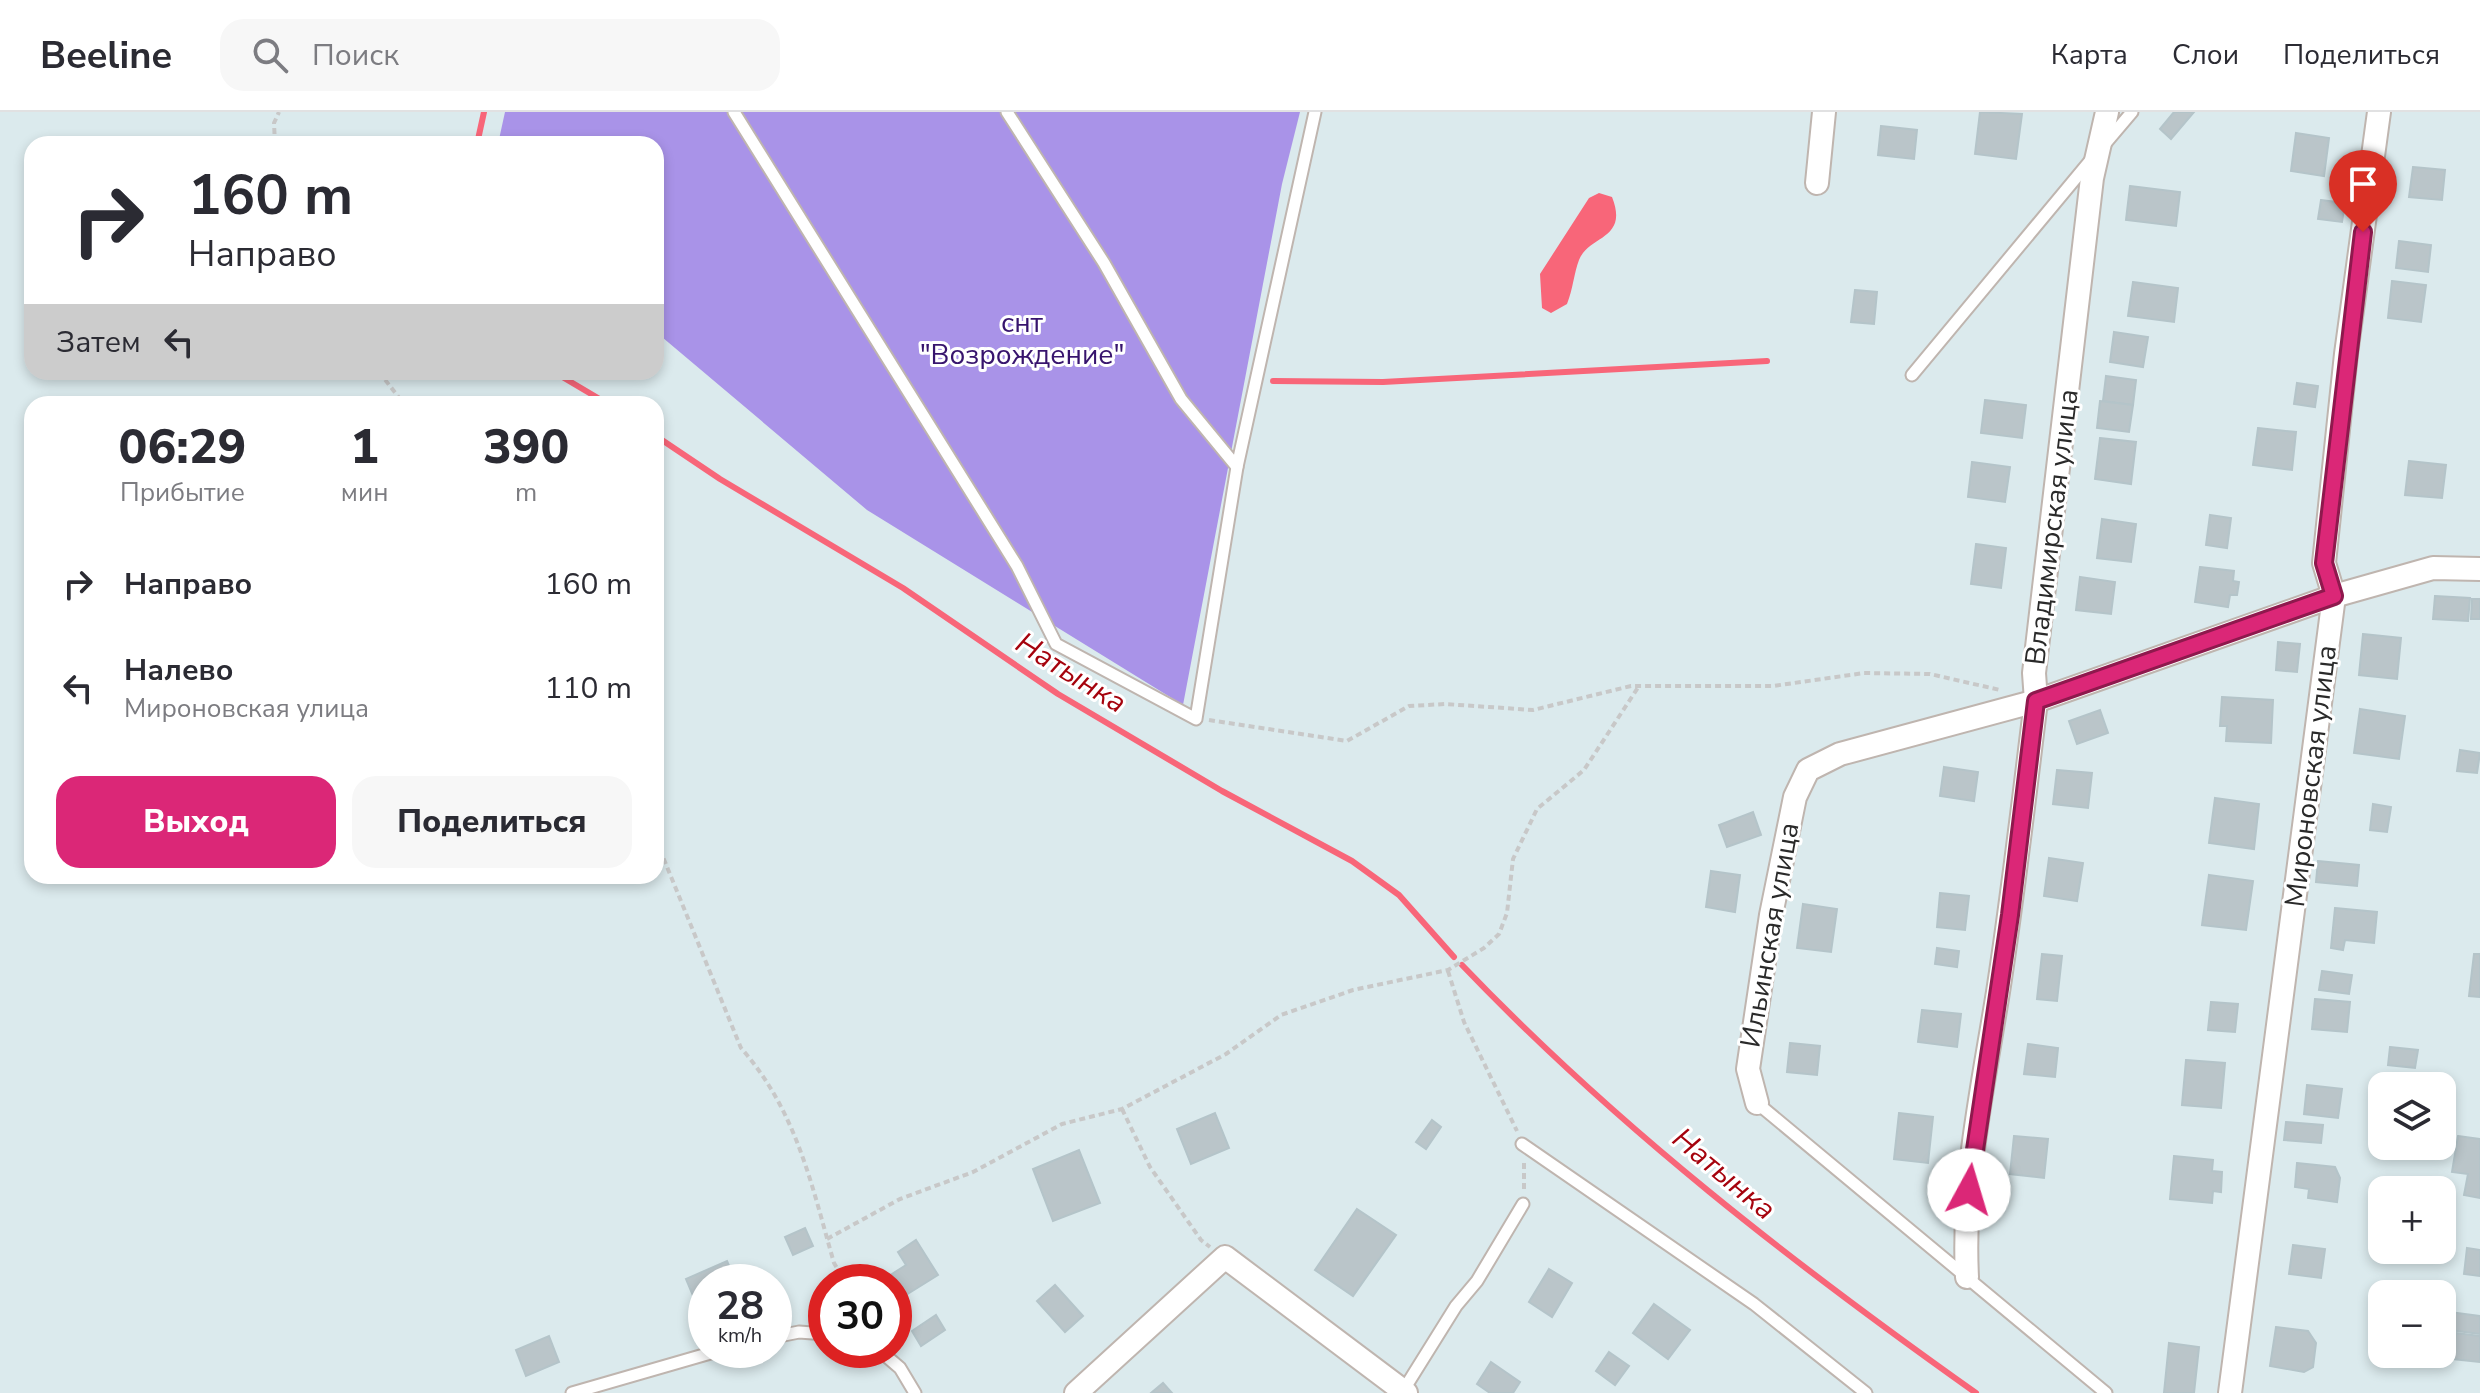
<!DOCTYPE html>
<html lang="ru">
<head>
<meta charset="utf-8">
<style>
  body { margin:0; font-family:"Nunito Sans",sans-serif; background:#f7f7f7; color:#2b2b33; height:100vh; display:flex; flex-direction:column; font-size:30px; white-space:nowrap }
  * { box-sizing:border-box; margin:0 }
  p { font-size:26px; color:#7c7c81 }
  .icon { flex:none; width:44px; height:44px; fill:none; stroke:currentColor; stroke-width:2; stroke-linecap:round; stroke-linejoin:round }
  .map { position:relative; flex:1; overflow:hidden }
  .details { position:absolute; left:24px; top:284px; width:640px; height:488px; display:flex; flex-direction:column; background:#fff; border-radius:24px; box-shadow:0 4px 12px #0003 }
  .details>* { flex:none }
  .top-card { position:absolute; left:24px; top:24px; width:640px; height:244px; border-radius:24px; box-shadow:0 4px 12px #0003; background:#fff; color:#2b2b33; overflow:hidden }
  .fabs { position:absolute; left:2368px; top:960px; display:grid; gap:16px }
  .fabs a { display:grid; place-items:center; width:88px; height:88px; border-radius:16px; background:#fff; box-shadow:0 4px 12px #0003; font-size:40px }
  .speed { position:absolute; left:688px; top:1152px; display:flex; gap:16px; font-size:40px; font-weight:700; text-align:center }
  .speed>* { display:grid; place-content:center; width:104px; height:104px; border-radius:50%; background:#fff; box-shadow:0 4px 12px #0003; line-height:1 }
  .speed small { font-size:20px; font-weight:400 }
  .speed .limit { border:12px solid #d22; background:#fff; color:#111 }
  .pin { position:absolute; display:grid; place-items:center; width:68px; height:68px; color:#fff; margin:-82px -34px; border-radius:50% 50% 50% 0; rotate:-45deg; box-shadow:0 0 8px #0007 }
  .pin .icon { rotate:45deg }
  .me { position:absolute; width:88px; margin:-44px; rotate:6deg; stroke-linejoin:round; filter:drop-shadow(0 0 6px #0008) }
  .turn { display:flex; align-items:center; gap:28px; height:168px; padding:0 32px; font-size:36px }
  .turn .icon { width:104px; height:104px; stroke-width:2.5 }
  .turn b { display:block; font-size:56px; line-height:68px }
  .then { display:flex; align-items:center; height:76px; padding:0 32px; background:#0003; gap:16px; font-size:30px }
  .eta { display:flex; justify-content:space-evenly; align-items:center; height:136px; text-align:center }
  .eta b { font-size:48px; font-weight:800; line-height:56px }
  .primary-button { display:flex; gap:16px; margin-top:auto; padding:16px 32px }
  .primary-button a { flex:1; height:92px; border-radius:24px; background:#db2777; color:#fff; font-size:32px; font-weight:800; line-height:92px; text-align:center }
  .primary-button a+a { background:#f7f7f7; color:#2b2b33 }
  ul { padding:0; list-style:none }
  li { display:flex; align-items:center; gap:24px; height:104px; padding:0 32px }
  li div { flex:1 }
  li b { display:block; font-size:30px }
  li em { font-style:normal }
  header { display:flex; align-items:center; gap:48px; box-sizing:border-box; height:112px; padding:0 40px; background:#fff; border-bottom:2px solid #e1e1e2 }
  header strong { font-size:38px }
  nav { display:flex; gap:44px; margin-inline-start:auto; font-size:28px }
  .search { width:560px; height:72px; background:#f7f7f7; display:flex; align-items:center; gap:20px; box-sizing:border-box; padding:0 28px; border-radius:24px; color:#7c7c81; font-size:30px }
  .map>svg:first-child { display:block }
  .green { fill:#a993e8 }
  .water { fill:#f86679 }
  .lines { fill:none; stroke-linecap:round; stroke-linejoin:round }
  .stream { stroke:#f86679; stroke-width:6 }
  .building { fill:#bac5c9; stroke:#b4c4c9; stroke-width:2 }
  .lane-casing { stroke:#bfb5af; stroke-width:15 }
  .street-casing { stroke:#bfb5af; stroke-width:26 }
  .path { stroke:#c8c8c8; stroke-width:4; stroke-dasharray:6 4; stroke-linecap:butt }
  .lane { stroke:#fff; stroke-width:11 }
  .street { stroke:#fff; stroke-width:22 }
  .route-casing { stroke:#8e194d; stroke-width:20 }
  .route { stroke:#db2777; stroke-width:14 }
  .labels { text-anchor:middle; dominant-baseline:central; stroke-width:6; stroke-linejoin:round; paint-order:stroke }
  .park-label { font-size:28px; fill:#37146d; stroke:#fff }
  .street-label { font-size:28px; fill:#2a2a2a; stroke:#fff }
  .water-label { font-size:30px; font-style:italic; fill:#a5030d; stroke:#fff }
</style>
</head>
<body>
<header>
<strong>Beeline</strong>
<div class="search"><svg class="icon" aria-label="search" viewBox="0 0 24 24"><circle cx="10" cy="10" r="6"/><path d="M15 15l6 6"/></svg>Поиск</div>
<nav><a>Карта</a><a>Слои</a><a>Поделиться</a></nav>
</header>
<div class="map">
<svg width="2480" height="1281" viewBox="0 0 2480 1281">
  <rect width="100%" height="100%" fill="#dbeaed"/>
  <!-- green -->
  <polygon class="green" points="505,0 1300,0 1282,72 1183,593 867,398 656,220 656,32 498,32"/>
  <!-- water -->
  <path class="water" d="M1599,81l13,4c17,43 -23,38 -33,63 -5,13 -6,29 -12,44l-16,9 -9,-5 -2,-34 49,-76z"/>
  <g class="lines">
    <!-- stream -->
    <g class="stream">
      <polyline points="477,32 484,0"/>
      <polyline points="554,260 608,292"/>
      <polyline points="1273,269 1383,270 1767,249"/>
      <polyline points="656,324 720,367 903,476 1058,582 1222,679 1352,749 1399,783 1454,845"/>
      <path d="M1462,853c155,162 332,299 514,428"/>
    </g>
  </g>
  <!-- building -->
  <g class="building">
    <polygon points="1980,0 2022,2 2016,47 1975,42"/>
    <polygon points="2174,0 2194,0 2171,27 2160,17"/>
    <polygon points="1881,14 1917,18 1914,47 1878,43"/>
    <polygon points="2296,21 2329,26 2324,64 2291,59"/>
    <polygon points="2413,55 2445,58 2442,88 2409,85"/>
    <polygon points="2130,74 2180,80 2176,114 2126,108"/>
    <polygon points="2321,88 2345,91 2342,110 2318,107"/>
    <polygon points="2399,129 2431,133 2428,160 2396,156"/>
    <polygon points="2392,169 2426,173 2421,210 2388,206"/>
    <polygon points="2133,170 2178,176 2174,210 2128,204"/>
    <polygon points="1855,178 1877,180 1874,212 1851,210"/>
    <polygon points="2114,220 2148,225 2143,255 2110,250"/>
    <polygon points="2106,264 2136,268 2133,293 2103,289"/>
    <polygon points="2297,271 2318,274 2315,295 2294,292"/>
    <polygon points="1985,288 2026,293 2022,326 1981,321"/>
    <polygon points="2100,289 2133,293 2129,320 2097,316"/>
    <polygon points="2258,316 2296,320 2292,358 2253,353"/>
    <polygon points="2100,326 2136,330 2131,372 2095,367"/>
    <polygon points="2409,349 2446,353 2442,386 2405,383"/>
    <polygon points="1972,350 2010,355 2005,390 1968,385"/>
    <polygon points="2210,403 2231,406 2227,436 2206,433"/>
    <polygon points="2102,407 2136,412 2131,450 2097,446"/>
    <polygon points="1976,432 2006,436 2001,476 1971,472"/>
    <polygon points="2200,455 2234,459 2233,469 2239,470 2237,483 2230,483 2228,495 2195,490"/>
    <polygon points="2080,465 2115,470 2111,502 2076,498"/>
    <polygon points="2435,484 2470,486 2468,509 2433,507"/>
    <polygon points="2472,487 2480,487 2480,507 2471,507"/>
    <polygon points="2363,522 2401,526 2397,567 2359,563"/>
    <polygon points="2278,530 2300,532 2297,560 2276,558"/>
    <polygon points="2222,585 2273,588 2271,631 2226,629 2227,614 2220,614"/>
    <polygon points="2360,597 2405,604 2399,647 2354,641"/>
    <polygon points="2100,598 2108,621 2077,632 2069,609"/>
    <polygon points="2460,638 2480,641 2477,661 2457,659"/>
    <polygon points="1944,655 1978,660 1974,689 1940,684"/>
    <polygon points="2057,658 2092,661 2088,696 2053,692"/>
    <polygon points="2215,686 2259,692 2254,737 2209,731"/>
    <polygon points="2373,692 2391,695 2387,720 2370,718"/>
    <polygon points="1753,700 1761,723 1727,735 1719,713"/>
    <polygon points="2049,746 2083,751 2077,789 2044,784"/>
    <polygon points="2318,749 2359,753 2357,774 2316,770"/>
    <polygon points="1711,759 1740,763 1735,800 1706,795"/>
    <polygon points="2209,763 2253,769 2246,818 2202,813"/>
    <polygon points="1940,781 1969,784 1965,818 1937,815"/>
    <polygon points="1803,792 1837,797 1831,840 1797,836"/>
    <polygon points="2335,796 2377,800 2374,831 2345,828 2343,838 2331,836"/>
    <polygon points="1937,836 1959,839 1957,855 1935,852"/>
    <polygon points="2042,842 2062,844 2057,889 2037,887"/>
    <polygon points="2474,842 2480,842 2480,885 2469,884"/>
    <polygon points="2322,859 2352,863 2349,882 2319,878"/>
    <polygon points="2315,887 2350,890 2347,920 2312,917"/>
    <polygon points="2211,890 2238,892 2235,920 2208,918"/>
    <polygon points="1922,898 1961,902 1957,935 1918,930"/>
    <polygon points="1790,931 1820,934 1817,963 1787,960"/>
    <polygon points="2028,932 2058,936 2055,965 2024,962"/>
    <polygon points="2390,935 2418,938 2415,956 2388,953"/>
    <polygon points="2186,948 2225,951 2221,996 2182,993"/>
    <polygon points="2307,973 2342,977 2338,1006 2304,1002"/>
    <polygon points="1215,1001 1229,1036 1191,1052 1177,1017"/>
    <polygon points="1899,1001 1933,1005 1928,1051 1894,1047"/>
    <polygon points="1432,1008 1441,1015 1426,1037 1416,1030"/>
    <polygon points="2286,1010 2323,1013 2321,1031 2284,1028"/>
    <polygon points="2375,1015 2382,1016 2382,1034 2406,1034 2405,1041 2373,1038"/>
    <polygon points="2014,1024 2048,1027 2044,1066 2010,1062"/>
    <polygon points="2458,1024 2480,1027 2480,1086 2464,1083 2468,1062 2452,1060"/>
    <polygon points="1079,1038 1100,1091 1053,1109 1033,1057"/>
    <polygon points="2174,1044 2213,1048 2212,1059 2222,1060 2221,1080 2213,1079 2212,1091 2170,1087"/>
    <polygon points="2297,1051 2335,1055 2340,1066 2337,1090 2308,1086 2309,1077 2295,1075"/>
    <polygon points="1357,1097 1396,1123 1353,1184 1315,1158"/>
    <polygon points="805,1116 813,1134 793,1143 785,1125"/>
    <polygon points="916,1128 938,1163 906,1183 892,1162 906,1153 898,1140"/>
    <polygon points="2293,1133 2325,1137 2321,1166 2289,1162"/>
    <polygon points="2467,1136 2480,1138 2480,1164 2464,1162"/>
    <polygon points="727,1149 736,1170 706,1170 706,1195 699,1198 686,1167"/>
    <polygon points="1549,1157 1572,1171 1552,1205 1529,1190"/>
    <polygon points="1055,1173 1083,1204 1065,1220 1037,1189"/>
    <polygon points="1654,1192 1690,1218 1668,1247 1633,1221"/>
    <polygon points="2442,1199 2480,1204 2480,1222 2442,1217"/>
    <polygon points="936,1203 945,1218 921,1234 912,1219"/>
    <polygon points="2276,1215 2308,1219 2316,1231 2313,1255 2304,1260 2270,1254"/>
    <polygon points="2456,1221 2480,1224 2480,1250 2453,1247"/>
    <polygon points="549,1224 559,1250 526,1264 516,1238"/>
    <polygon points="2169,1231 2199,1235 2194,1281 2164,1281"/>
    <polygon points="1609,1240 1629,1254 1615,1273 1596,1259"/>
    <polygon points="1491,1250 1520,1270 1513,1281 1490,1281 1477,1272"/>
    <polygon points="1163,1271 1172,1281 1151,1281"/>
  </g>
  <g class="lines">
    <defs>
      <g id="lane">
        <polyline points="734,0 1017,454 1056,532 1196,607 1237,355 1315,0"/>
        <polyline points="1007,0 1104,151 1181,287 1237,355"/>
        <polyline points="2104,33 2132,0"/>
        <polyline points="1912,263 2090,49"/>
        <polyline points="1757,991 2106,1281"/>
        <polyline points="1522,1032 1754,1192 1866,1281"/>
        <polyline points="774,1225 799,1220 826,1222"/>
        <polyline points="879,1238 900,1256 915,1281"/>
        <polyline points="1403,1279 1456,1194 1477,1169 1523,1092"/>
        <polyline points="572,1281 721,1238"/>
      </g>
      <g id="street">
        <polyline points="1817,71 1824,0"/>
        <polyline points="1757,991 1748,957 1771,803 1795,685 1808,658 1840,642 2036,589 2334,484 2433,456 2480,457"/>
        <path d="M1967,1165c-5,-96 16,-191 31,-285 15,-97 26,-194 38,-291l-2,-28 58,-495 15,-66"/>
        <polyline points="1076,1281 1225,1145 1406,1281"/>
        <polyline points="2230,1281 2334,484 2324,451 2346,242 2379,0"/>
      </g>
    </defs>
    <!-- lane casing -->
    <use href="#lane" class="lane-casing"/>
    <!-- street casing -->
    <use href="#street" class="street-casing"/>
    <!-- path -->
    <g class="path">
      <polyline points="275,32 274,11 279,0"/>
      <polyline points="379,260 404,292"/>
      <polyline points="1209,608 1347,629 1409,594 1445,592 1533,598 1631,574 1773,574 1864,561 1930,562 2000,578"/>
      <path d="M656,728l85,208c56,64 70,135 93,215l11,19"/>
      <polyline points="1448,859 1464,910 1517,1019"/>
      <polyline points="1122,997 1150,1055 1201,1128 1210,1135"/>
      <polyline points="1524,1051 1524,1078"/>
      <polyline points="827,1127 900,1087 973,1060 1062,1012 1122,997 1226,942 1281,903 1353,878 1448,858 1484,836 1499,822 1507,801 1513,747 1537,697 1584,658 1639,574"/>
    </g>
    <!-- lane -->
    <use href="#lane" class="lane"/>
    <!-- street -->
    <use href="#street" class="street"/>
  </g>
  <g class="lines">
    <defs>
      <polyline id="route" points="1969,1078 2010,803 2036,589 2334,484 2324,451 2363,120"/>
    </defs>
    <!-- route casing -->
    <use href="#route" class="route-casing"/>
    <!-- route -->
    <use href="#route" class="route"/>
  </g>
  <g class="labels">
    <!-- park labels -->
    <g class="park-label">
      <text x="1022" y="211">снт<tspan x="1022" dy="32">"Возрождение"</tspan></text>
    </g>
    <!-- street labels -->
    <g class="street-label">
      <text transform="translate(2052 415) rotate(-83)">Владимирская улица</text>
      <text transform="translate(2311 664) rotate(-83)">Мироновская улица</text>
      <text transform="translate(1770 823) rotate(-80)">Ильинская улица</text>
    </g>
    <!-- water labels -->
    <g class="water-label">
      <text transform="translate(1071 561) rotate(32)">Натынка</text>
      <text transform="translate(1724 1062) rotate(40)">Натынка</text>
    </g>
  </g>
</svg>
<div class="fabs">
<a><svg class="icon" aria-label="layers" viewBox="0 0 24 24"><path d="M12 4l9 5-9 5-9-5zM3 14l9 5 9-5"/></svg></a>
<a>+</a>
<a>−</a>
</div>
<div class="speed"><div>28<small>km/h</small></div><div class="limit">30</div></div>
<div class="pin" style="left:2363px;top:120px;background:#d93025"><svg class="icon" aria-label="arrive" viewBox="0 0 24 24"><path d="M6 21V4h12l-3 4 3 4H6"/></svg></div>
<svg class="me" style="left:1969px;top:1078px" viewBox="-20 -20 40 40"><circle r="19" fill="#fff"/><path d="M0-13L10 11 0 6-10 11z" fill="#db2777"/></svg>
<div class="top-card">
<div class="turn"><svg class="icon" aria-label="right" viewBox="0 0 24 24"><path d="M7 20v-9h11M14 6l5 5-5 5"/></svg><div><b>160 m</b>Направо</div></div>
<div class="then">Затем<svg class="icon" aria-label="left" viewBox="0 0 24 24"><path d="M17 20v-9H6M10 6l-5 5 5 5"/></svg></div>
</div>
<section class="details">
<div class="eta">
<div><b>06:29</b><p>Прибытие</p></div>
<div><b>1</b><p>мин</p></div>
<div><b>390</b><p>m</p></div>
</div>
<ul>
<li><svg class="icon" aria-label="right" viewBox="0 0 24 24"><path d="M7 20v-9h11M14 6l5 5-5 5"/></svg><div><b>Направо</b></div><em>160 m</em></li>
<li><svg class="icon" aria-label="left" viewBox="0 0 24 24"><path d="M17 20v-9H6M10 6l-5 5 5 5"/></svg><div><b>Налево</b><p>Мироновская улица</p></div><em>110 m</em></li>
</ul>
<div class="primary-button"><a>Выход</a><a>Поделиться</a></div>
</section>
</div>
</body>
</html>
